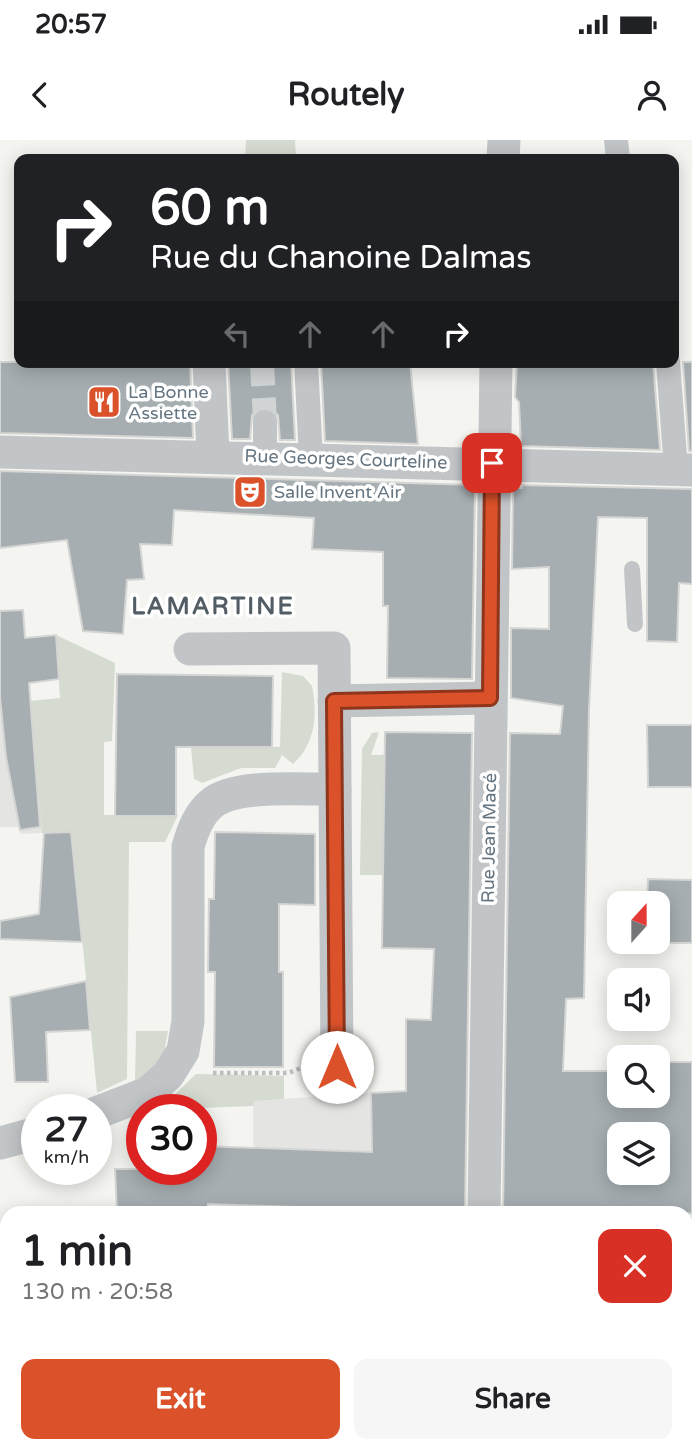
<!DOCTYPE html>
<html lang="en">
<head>
<meta charset="utf-8">
<style>
  body { margin:0; font-family:"Varela Round",sans-serif; background:#f6f6f6; color:#202124; height:100vh; display:flex; flex-direction:column; font-size:26px; white-space:nowrap }
  * { box-sizing:border-box; margin:0 }
  p { font-size:23px; color:#757577 }
  .icon { flex:none; width:38px; height:38px; fill:none; stroke:currentColor; stroke-width:2; stroke-linecap:round; stroke-linejoin:round }
  .map { position:relative; flex:1; overflow:hidden }
  .drawer { position:absolute; left:0px; top:1066px; width:693px; height:247px; display:flex; flex-direction:column; background:#fff; border-radius:21px 21px 0 0; box-shadow:0 4px 18px #0003 }
  .drawer>* { flex:none }
  .top-card { position:absolute; left:14px; top:14px; width:665px; height:214px; border-radius:14px; box-shadow:0 4px 18px #0003; background:#202124; color:#fff; overflow:hidden }
  .needle { width:46px; rotate:21deg }
  .fabs { position:absolute; left:607px; top:751px; display:grid; gap:14px }
  .fabs a { display:grid; place-items:center; width:63px; height:63px; border-radius:14px; background:#fff; box-shadow:0 4px 18px #0003; font-size:35px }
  .speed { position:absolute; left:21px; top:954px; display:flex; gap:14px; font-size:35px; font-weight:700; text-align:center }
  .speed>* { display:grid; place-content:center; width:91px; height:91px; border-radius:50%; background:#fff; box-shadow:0 4px 18px #0003; line-height:1 }
  .speed small { font-size:18px; font-weight:400 }
  .speed .limit { border:10px solid #d22; background:#fff; color:#111 }
  .pin { position:absolute; display:grid; place-items:center; width:60px; height:60px; color:#fff; margin:-30px; border-radius:14px; box-shadow:0 4px 10px #0006 }
  .me { position:absolute; width:77px; margin:-38px; rotate:0deg; stroke-linejoin:round; filter:drop-shadow(0 0 5px #0008) }
  .turn { display:flex; align-items:center; gap:24px; height:147px; padding:0 21px; font-size:32px }
  .turn .icon { width:91px; height:91px; stroke-width:2.5 }
  .turn b { display:block; font-size:49px; line-height:60px }
  .lanes { display:flex; align-items:center; height:66px; padding:0 21px; background:#0003; justify-content:center; gap:35px; direction:ltr }
  .lanes .off { opacity:.35 }
  .round { display:grid; place-items:center; flex:none; width:74px; height:74px; border-radius:14px; background:#f6f6f6 }
  .overview { display:flex; align-items:center; justify-content:space-between; height:119px; padding:0 21px }
  h1 { font-size:42px; font-weight:800; line-height:52px }
  .cta { display:flex; gap:14px; margin-top:auto; padding:14px 21px }
  .cta a { flex:1; height:80px; border-radius:14px; background:#da512a; color:#fff; font-size:28px; font-weight:800; line-height:80px; text-align:center }
  .cta a+a { background:#f6f6f6; color:#202124 }
  .status { display:flex; justify-content:space-between; align-items:center; height:49px; padding:0 35px; background:#fff; direction:ltr }
  .status svg { height:19px; fill:currentColor }
  header { display:flex; justify-content:space-between; align-items:center; height:91px; padding:0 21px; background:#fff; font-size:32px; font-weight:800 }
  .map>svg:first-child { display:block }
  .built { fill:#e4e5e3 }
  .green { fill:#d5dbd1 }
  .building { fill:#a6aeb2; stroke:#d5d5d3; stroke-width:2; fill-rule:evenodd }
  .lines { fill:none; stroke-linecap:round; stroke-linejoin:round }
  .pedestrian-tunnel { stroke:#d0d4d4; stroke-width:24; stroke-dasharray:24 12; stroke-linecap:butt }
  .path { stroke:#bbbdbf; stroke-width:4.5; stroke-dasharray:3.5 3.5; stroke-linecap:butt }
  .service { stroke:#c2c5c8; stroke-width:16 }
  .pedestrian { stroke:#c2c5c8; stroke-width:24 }
  .minor { stroke:#c2c5c8; stroke-width:33 }
  .route-casing { stroke:#8e351b; stroke-width:18 }
  .route { stroke:#da512a; stroke-width:12 }
  .labels { text-anchor:middle; dominant-baseline:central; stroke-width:7; stroke-linejoin:round; paint-order:stroke }
  .poi-label { font-size:18px; fill:#647480; stroke:#fff; text-anchor:start }
  .street-label { font-size:18px; fill:#647480; stroke:#fff }
  .district-label { font-size:24px; font-weight:bold; letter-spacing:2px; fill:#525d65; stroke:#fff }
</style>
</head>
<body>
<div class="status"><b>20:57</b><svg viewBox="0 0 49 12"><path d="M0 12V9h3v3zM5 12V6h3v6zM10 12V3h3v9zM15 12V0h3v12zM26 1h20v11H26zM47 4h2v5h-2z"/></svg></div>
<header><svg class="icon" aria-label="back" viewBox="0 0 24 24"><path d="M15 5l-7 7 7 7"/></svg>Routely<svg class="icon" aria-label="person" viewBox="0 0 24 24"><circle cx="12" cy="8" r="4"/><path d="M4 21q1-7 8-7t8 7"/></svg></header>
<div class="map">
<svg width="692" height="1311" viewBox="0 0 692 1311">
  <rect width="100%" height="100%" fill="#f4f4f0"/>
  <!-- built -->
  <g class="built">
    <polygon points="31,566 42,693 21,694 19,687 0,687 0,569"/>
    <polygon points="382,952 419,986 401,1073 254,1073 253,961"/>
  </g>
  <!-- green -->
  <g class="green">
    <polygon points="246,0 295,0 296,19 245,19"/>
    <polygon points="56,495 115,523 112,601 104,602 104,675 178,675 165,702 129,702 127,939 97,953 72,693 42,693 30,561 60,558"/>
    <path d="M282,532l21,4 9,10c6,28 3,59 -19,78l-11,-9 -7,13h-34l-39,15 -8,-4 -3,-32h89z"/>
    <polygon points="379,592 371,615 385,615 383,735 360,735 362,609 372,593"/>
    <polygon points="136,891 168,891 162,924 135,942"/>
    <polygon points="196,934 284,936 284,959 254,961 253,966 150,970 169,960"/>
  </g>
  <!-- building -->
  <g class="building">
    <polygon points="0,222 190,222 193,298 0,293"/>
    <polygon points="228,222 291,222 295,300 280,300 278,275 266,267 252,275 250,299 232,299"/>
    <polygon points="321,222 410,222 418,304 325,301"/>
    <polygon points="517,222 653,222 660,310 521,306 519,262 515,257"/>
    <polygon points="683,222 692,222 692,311 689,311"/>
    <polygon points="0,331 475,345 472,539 387,538 388,466 383,466 383,412 312,409 314,378 174,370 172,405 140,404 144,439 127,440 123,494 83,491 67,400 0,408"/>
    <path d="M522,345l170,4v95l-13,-1 -2,59 -30,-1v-123l-49,-1 -9,193 -5,288 -18,1 -3,72h57v25h38v-34h34v151h-189l7,-480 50,1 3,-28 -52,-8v-70l38,1v-62l-37,2 1,-81h9zM620,994h38v38h-38z"/>
    <polygon points="23,470 25,498 56,495 59,539 29,543 40,687 20,690 6,617 0,557 0,471"/>
    <polygon points="117,534 273,536 272,607 176,607 176,676 115,676"/>
    <polygon points="647,585 692,585 692,647 648,647"/>
    <polygon points="385,592 472,593 465,1073 208,1064 208,1073 117,1073 115,1029 201,1029 201,1006 372,1012 371,953 406,951 406,879 431,880 434,809 382,808"/>
    <polygon points="71,692 82,802 0,799 0,781 39,774 44,693"/>
    <polygon points="215,692 315,694 315,765 279,764 279,832 283,832 283,927 214,927 215,832 208,832 209,759 214,759"/>
    <polygon points="648,739 692,740 692,803 647,803 658,802 658,763 647,763"/>
    <polygon points="86,841 90,890 46,892 48,942 15,942 10,857"/>
  </g>
  <g class="lines">
    <!-- pedestrian-tunnel -->
    <polyline class="pedestrian-tunnel" points="262,222 265,282"/>
    <!-- path -->
    <polyline class="path" points="213,933 288,933 301,928"/>
    <!-- service -->
    <polyline class="service" points="632,429 635,484"/>
    <!-- pedestrian -->
    <g class="pedestrian">
      <polyline points="616,0 618,19"/>
      <polyline points="306,222 311,319"/>
      <polyline points="668,222 676,330"/>
      <polyline points="265,282 265,317"/>
    </g>
    <!-- minor -->
    <g class="minor">
      <polyline points="503,19 504,0"/>
      <polyline points="209,222 213,316"/>
      <polyline points="0,312 692,330"/>
      <polyline points="190,509 334,508 337,927"/>
      <polyline points="334,561 490,558"/>
      <path d="M96,973l52,-20 20,-18 15,-24 5,-30v-174c4,-15 10,-32 23,-43 24,-21 93,-14 124,-15"/>
      <polyline points="0,1003 37,993"/>
      <polyline points="484,1073 496,222"/>
      <polyline points="481,1311 481,1306"/>
    </g>
  </g>
  <g class="lines">
    <defs>
      <polyline id="route" points="337,927 334,561 490,558 492,323"/>
    </defs>
    <!-- route casing -->
    <use href="#route" class="route-casing"/>
    <!-- route -->
    <use href="#route" class="route"/>
  </g>
  <!-- icons -->
  <defs>
    <symbol id="restaurant-square" viewBox="-11 -11 22 22"><rect x="-9" y="-9" width="18" height="18" rx="4" fill="#da512a" stroke="#fff"/><path d="M-5-6h1v4h1v-4h1v4h1v-4h1v5L-1.5 .5V6h-2V.5L-5-1ZM5-6V6H3V1.5H1.5Q1.5-4 5-6Z" fill="#fff"/></symbol>
    <symbol id="theatre-square" viewBox="-11 -11 22 22"><rect x="-9" y="-9" width="18" height="18" rx="4" fill="#da512a" stroke="#fff"/><path d="M-5-5.5Q0-4 5-5.5V0Q5 5 0 6Q-5 5-5 0ZM-3.3-2.5H-1v1.5H-3.3ZM1-2.5H3.3v1.5H1ZM-2.8 1Q0 5.5 2.8 1Z" fill="#fff"/></symbol>
  </defs>
  <g fill-rule="evenodd">
    <use href="#restaurant-square" x="85" y="243" width="38" height="38"/>
    <use href="#theatre-square" x="231" y="333" width="38" height="38"/>
  </g>
  <g class="labels">
    <!-- poi labels -->
    <g class="poi-label">
      <text x="128" y="252">La Bonne<tspan x="128" dy="21">Assiette</tspan></text>
      <text x="274" y="352">Salle Invent Air</text>
    </g>
    <!-- street labels -->
    <g class="street-label">
      <text transform="translate(346 319) rotate(2)">Rue Georges Courteline</text>
      <text transform="translate(489 698) rotate(-89)">Rue Jean Macé</text>
    </g>
    <!-- district labels -->
    <g class="district-label">
      <text x="213" y="466">LAMARTINE</text>
    </g>
  </g>
</svg>
<div class="fabs">
<a><svg class="needle" viewBox="-14 -14 28 28"><path d="M0-13l5 13h-10z" fill="#e53935"/><path d="M0 13l5-13h-10z" fill="#757577"/></svg></a>
<a><svg class="icon" aria-label="sound" viewBox="0 0 24 24"><path d="M4 9h4l5-4v14l-5-4H4zM17 9q2 3 0 6"/></svg></a>
<a><svg class="icon" aria-label="search" viewBox="0 0 24 24"><circle cx="10" cy="10" r="6"/><path d="M15 15l6 6"/></svg></a>
<a><svg class="icon" aria-label="layers" viewBox="0 0 24 24"><path d="M12 4l9 5-9 5-9-5zM3 14l9 5 9-5"/></svg></a>
</div>
<div class="speed"><div>27<small>km/h</small></div><div class="limit">30</div></div>
<div class="pin" style="left:492px;top:323px;background:#d93025"><svg class="icon" aria-label="arrive" viewBox="0 0 24 24"><path d="M6 21V4h12l-3 4 3 4H6"/></svg></div>
<svg class="me" style="left:337px;top:927px" viewBox="-20 -20 40 40"><circle r="19" fill="#fff"/><path d="M0-13L10 11 0 6-10 11z" fill="#da512a"/></svg>
<div class="top-card">
<div class="turn"><svg class="icon" aria-label="right" viewBox="0 0 24 24"><path d="M7 20v-9h11M14 6l5 5-5 5"/></svg><div><b>60 m</b>Rue du Chanoine Dalmas</div></div>
<div class="lanes"><svg class="icon off" aria-label="left" viewBox="0 0 24 24"><path d="M17 20v-9H6M10 6l-5 5 5 5"/></svg><svg class="icon off" aria-label="ahead" viewBox="0 0 24 24"><path d="M12 20V5M6 11l6-6 6 6"/></svg><svg class="icon off" aria-label="ahead" viewBox="0 0 24 24"><path d="M12 20V5M6 11l6-6 6 6"/></svg><svg class="icon" aria-label="right" viewBox="0 0 24 24"><path d="M7 20v-9h11M14 6l5 5-5 5"/></svg></div>
</div>
<section class="drawer">
<div class="overview"><div><h1>1 min</h1><p>130 m · 20:58</p></div><a class="round" style="background:#d93025;color:#fff"><svg class="icon" aria-label="close" viewBox="0 0 24 24"><path d="M6 6l12 12M18 6L6 18"/></svg></a></div>
<div class="cta"><a>Exit</a><a>Share</a></div>
</section>
</div>
</body>
</html>
